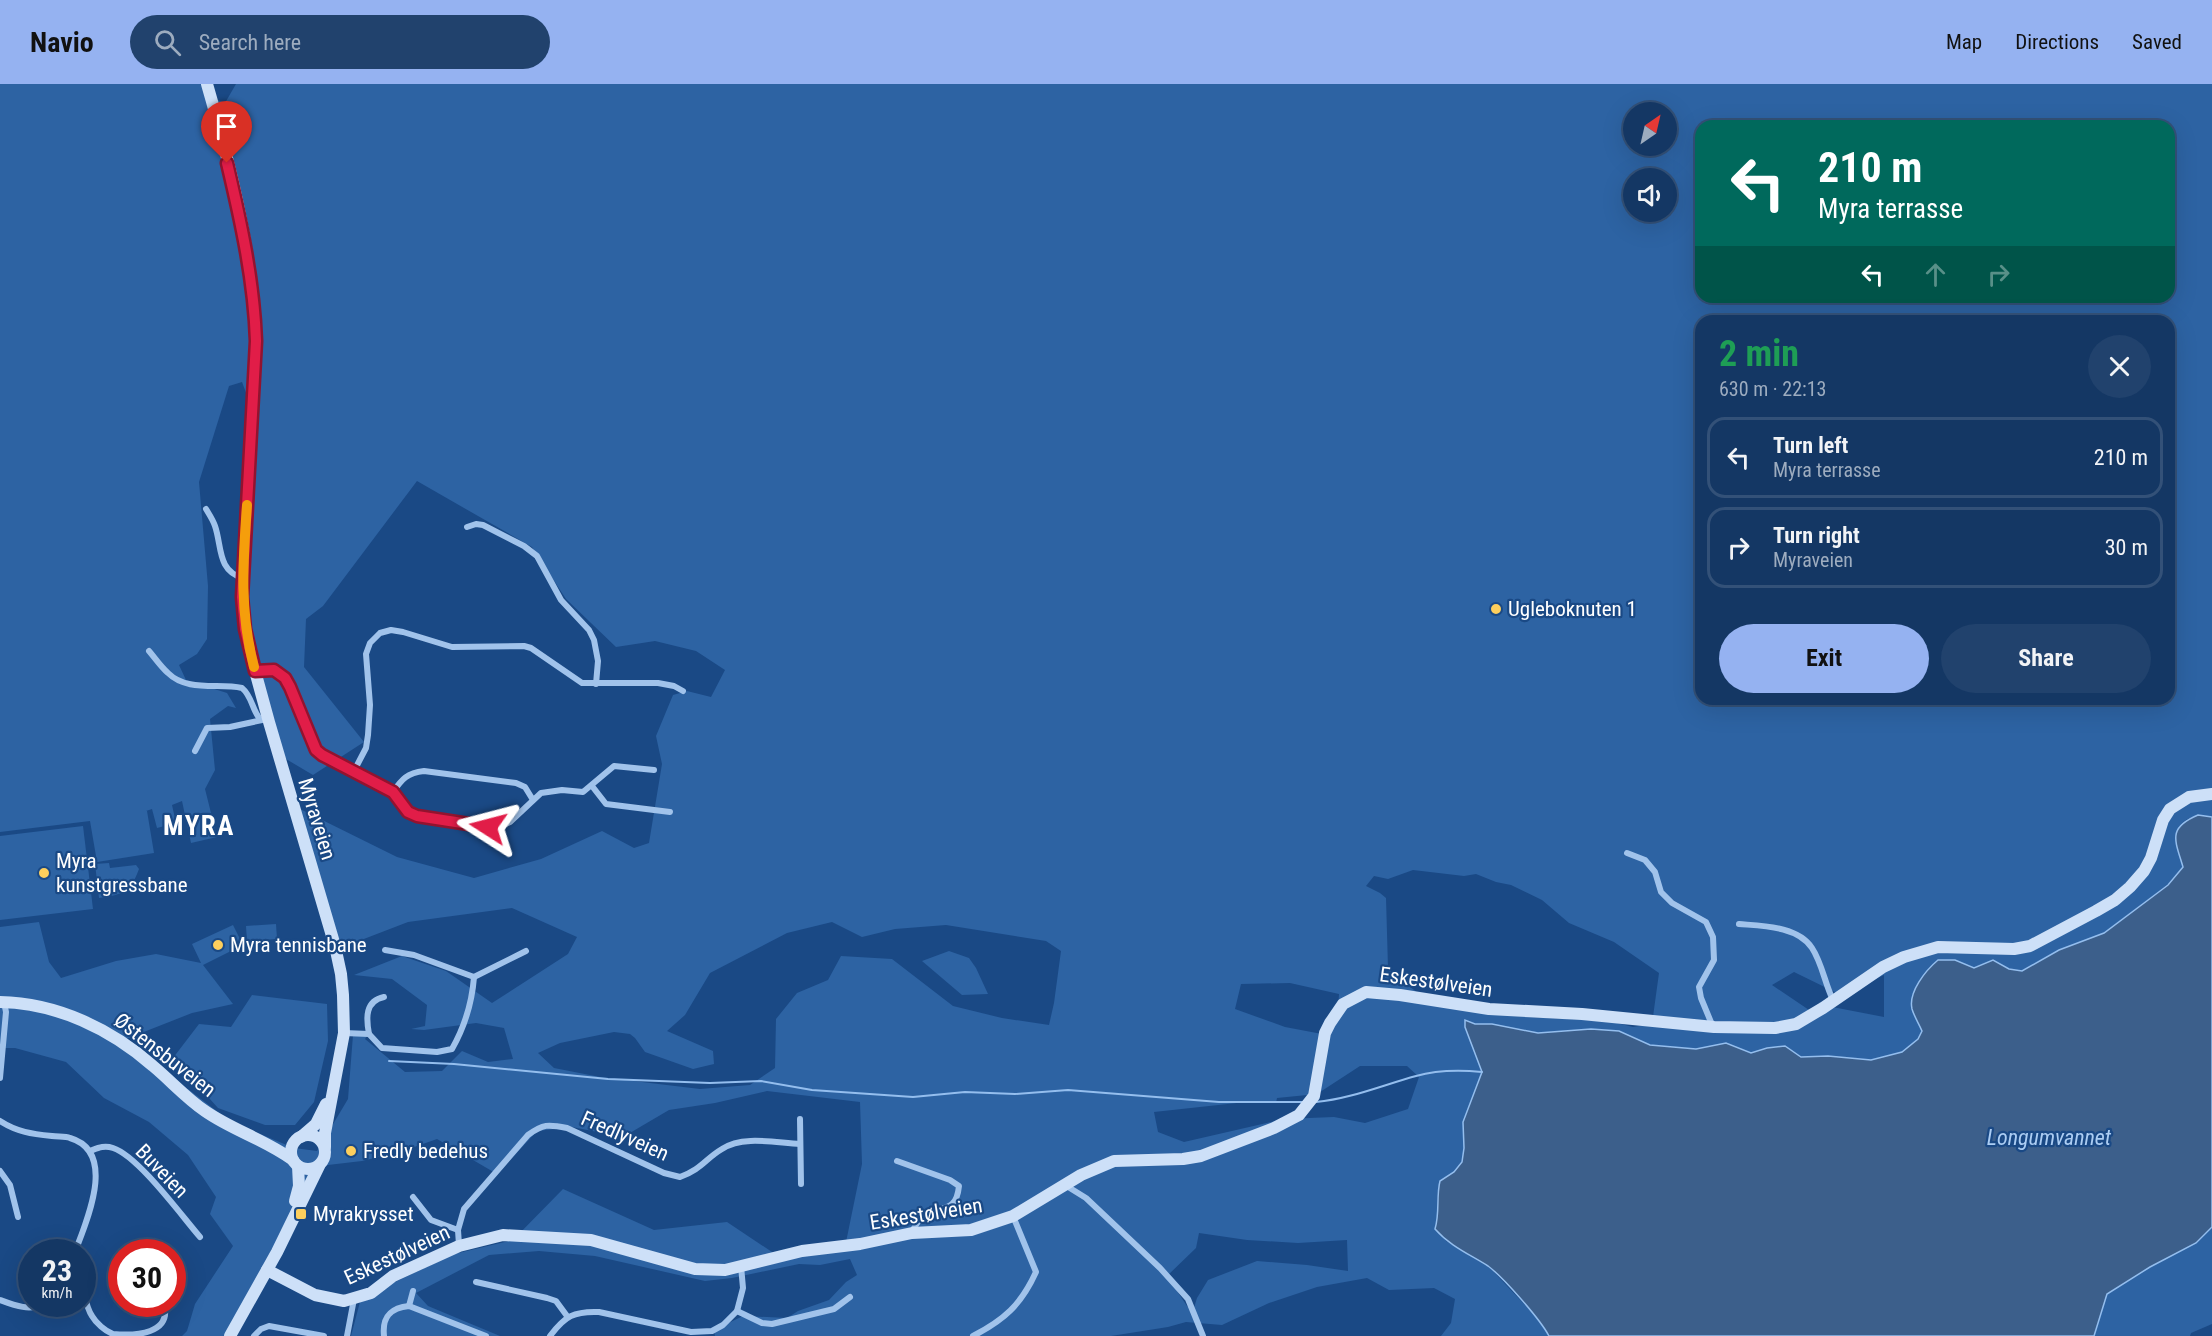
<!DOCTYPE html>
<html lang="en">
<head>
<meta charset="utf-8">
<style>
  body { margin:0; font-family:"Roboto Condensed",sans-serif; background:#21426d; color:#f1f3f6; height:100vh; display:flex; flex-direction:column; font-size:22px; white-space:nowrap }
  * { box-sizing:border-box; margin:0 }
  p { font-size:20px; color:#9dacbf }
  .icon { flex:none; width:33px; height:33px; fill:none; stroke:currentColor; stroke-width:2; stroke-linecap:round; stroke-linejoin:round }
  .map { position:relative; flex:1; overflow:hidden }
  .panel { position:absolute; left:1695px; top:231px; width:480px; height:390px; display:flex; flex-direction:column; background:#143764; border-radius:18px; box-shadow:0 6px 24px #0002,0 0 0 2px #335178 }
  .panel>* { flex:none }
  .hud { position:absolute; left:1695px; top:36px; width:480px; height:183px; border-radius:18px; box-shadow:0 6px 24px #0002,0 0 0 2px #335178; background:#00695c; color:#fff; overflow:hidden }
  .needle { width:39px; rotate:34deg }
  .controls { position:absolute; left:1623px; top:18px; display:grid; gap:12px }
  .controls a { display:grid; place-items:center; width:54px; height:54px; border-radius:50%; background:#143764; box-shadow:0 6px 24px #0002,0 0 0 2px #335178; font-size:30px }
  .speed { position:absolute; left:18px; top:1155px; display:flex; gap:12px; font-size:30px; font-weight:700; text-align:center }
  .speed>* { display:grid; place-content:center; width:78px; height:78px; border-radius:50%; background:#143764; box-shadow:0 6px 24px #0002,0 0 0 2px #335178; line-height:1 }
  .speed small { font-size:15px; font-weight:400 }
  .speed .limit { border:9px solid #d22; background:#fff; color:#111 }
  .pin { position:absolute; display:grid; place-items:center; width:51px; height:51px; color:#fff; margin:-62px -26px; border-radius:50% 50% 50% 0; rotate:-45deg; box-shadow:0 0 6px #0007 }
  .pin .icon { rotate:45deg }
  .me { position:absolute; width:66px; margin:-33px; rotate:279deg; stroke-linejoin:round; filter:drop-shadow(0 0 4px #0008) }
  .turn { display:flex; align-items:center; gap:21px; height:126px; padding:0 24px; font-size:27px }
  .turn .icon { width:78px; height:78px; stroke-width:2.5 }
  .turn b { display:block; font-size:42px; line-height:51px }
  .lanes { display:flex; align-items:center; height:57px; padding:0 24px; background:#0003; justify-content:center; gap:30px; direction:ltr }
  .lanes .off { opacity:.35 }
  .round { display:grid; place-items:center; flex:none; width:63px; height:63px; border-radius:32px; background:#21426d }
  .overview { display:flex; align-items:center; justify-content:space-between; height:102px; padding:0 24px }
  h1 { font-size:36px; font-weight:700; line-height:45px; color:#1e9e55 }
  .primary-button { display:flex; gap:12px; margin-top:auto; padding:12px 24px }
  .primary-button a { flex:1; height:69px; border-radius:36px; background:#95b2f1; color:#111; font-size:24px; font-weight:700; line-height:69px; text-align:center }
  .primary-button a+a { background:#21426d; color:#f1f3f6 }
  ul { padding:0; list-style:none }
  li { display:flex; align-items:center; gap:18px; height:81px; margin:0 12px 9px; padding:0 12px; border:3px solid #335178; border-radius:18px }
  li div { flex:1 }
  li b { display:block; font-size:22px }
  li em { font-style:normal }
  header { display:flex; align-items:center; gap:36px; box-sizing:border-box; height:84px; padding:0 30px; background:#95b2f1; color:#111 }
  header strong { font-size:28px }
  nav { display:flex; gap:33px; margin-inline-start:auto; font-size:21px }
  .search { width:420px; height:54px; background:#21426d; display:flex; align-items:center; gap:15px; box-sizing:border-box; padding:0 21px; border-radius:33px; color:#9dacbf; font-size:22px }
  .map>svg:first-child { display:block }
  .green { fill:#2d63a3; fill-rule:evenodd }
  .water { fill:#3c5f8b; stroke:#94beee; stroke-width:1.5 }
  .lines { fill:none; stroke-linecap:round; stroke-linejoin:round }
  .stream { stroke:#94beee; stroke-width:2 }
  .street { stroke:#a1c3eb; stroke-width:6 }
  .secondary { stroke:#cde0f8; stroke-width:12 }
  .route-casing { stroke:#92132f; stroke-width:15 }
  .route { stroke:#e11d48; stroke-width:10 }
  .slow { stroke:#f59e0b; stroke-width:10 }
  .poi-dot { fill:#fdcf5d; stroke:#1a4985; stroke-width:2 }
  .labels { text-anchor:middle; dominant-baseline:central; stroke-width:4.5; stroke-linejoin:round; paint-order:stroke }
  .poi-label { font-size:21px; fill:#fff; stroke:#1a4985; text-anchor:start }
  .street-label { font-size:21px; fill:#fff; stroke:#1a4985 }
  .water-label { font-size:22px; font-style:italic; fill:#accdf3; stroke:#1a4985 }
  .district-label { font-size:27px; font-weight:bold; letter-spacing:1.5px; fill:#fff; stroke:#1a4985 }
</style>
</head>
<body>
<header>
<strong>Navio</strong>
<div class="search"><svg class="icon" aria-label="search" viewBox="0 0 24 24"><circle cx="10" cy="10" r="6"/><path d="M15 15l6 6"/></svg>Search here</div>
<nav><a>Map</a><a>Directions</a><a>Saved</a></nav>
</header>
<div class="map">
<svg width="2212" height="1252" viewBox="0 0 2212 1252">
  <rect width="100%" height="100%" fill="#1a4985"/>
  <!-- green -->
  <g class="green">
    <path d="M0,0h202l6,12 17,7 11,-19h1976v733c-40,-5 -39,20 -29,49l-15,18 -64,49 -45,17 -37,21 -13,-2 -16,-8 -19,7 -19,-8h-17l-10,9 -16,40 10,22 -4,8 -16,13 -31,8 -43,-4 -27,1 -16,-11 -18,2 -16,5 -25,-10 -30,6 -46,-4 -31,-14 -28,-2 -53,4 -46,-9h-17l7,48 -19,50 1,26 -2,15 -8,9 -14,9c-6,21 -1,40 6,60l44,27 52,55 7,13h-108l10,-13 4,-24 -21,-11 -45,2 -22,-12 -50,9 -48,16 -47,22 -36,-3 -18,5 -57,9h-396l-1,-6 29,-14 44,2 11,-7 31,-11 17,-18 11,-7 -7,-16 -30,6 -21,-1 -67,14 -27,3 -110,-25 -56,-5 -50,4 -73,38 12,13 72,30h-149l10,-38 93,-44 59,-14 50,-51 91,41 73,-8 51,34 67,-9 17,-83 -2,-62 -93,-11 -52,12 -46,7 -46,27 -51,-10 -35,4 -40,43 -60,-35 -34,12 -41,10 -51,6 -21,52 -56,117h-52l5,-5 8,-27 38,-58 -23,-32 6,-17 -28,-42 -39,-33 -45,-24 -38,-36 -51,-14h-15v-121l39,-5 10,40 12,16 55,-17 40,-7 45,9 -9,-19 41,-19 10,20 -40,20 30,39 -41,9 -66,26 28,24 77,59 63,26 23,3 31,-52 5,-64 14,1 -2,3 40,33 37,-1 20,-20 26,11 25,-3 -9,-31 -28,-5 -52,7 -13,-1 14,-3 2,-21 -35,-26 -38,-4 48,-19 44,15 46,32 76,-49 9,-17 -65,-29 -104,14 -65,25 -1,11 -44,-150 99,49 77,21 67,-19 61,-28 32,17 15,-5 13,-79 -6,-28 17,-41 14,-4 24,6 14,-27 -29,-19 -41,-10 -39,6 -50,-48 -34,-52 -115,-66 -94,125 -17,13 -2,48 60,75 -51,33 -27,-16 -24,-43 -17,-108 6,-202 -9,-24 -13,4 -30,96 9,104 -1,53 -10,15 -18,11 7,15 41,13 9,15 -8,-2 -18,13 5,51 -10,19 12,48 -26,6 -9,-42 -10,4 4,18 -19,5 -5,-19 -6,2h1l7,42 -57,9 -7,-41 -90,11zM1634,28h32v34h-32zM1701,42h468v171h-468zM1634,94h32v34h-32zM1701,237h468v378h-468zM1413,786l51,6 12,-2 20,8 15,3 31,15 27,23 45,19 45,31 -7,51 -19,3 -24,-6 -83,-4 -99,-16 -39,-33 -2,-70 -6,-5 -14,-7 8,-10 14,3zM832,838l30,15 33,-8 51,-4 100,16 15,10 -7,52 -5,22 -47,-7 -49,-12 -61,-47 -51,-3 -13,24 -31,13 -21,26 -1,49 -25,17 -50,4 -100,-12 -46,-9 -16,-15 22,-10 54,-11 16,2 5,4 10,14 48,17 21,-5 -1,-13 -46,-20 18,-16 25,-42 77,-40zM1794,888l47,23 43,-20v42l-62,-12 -10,7 -40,-27zM1290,899l49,11 -1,16 -16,24 -37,-7 -50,-18 6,-25zM1360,982h47l12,11 -11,32 -43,14 -31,-6 -50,2 -100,23 -26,-10 -4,-20 101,-11 21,2 1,-5 40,-4zM1199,1149l48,7 51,3 49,-3 1,31 -41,-6 -50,-4 -49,19 -11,18 -4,13 -6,-5 -20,-30 29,-28z"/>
    <polygon points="83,742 93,825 0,836 0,752"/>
    <path d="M109,779l1,5 26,-3 3,4c-9,24 -15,25 -40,29l-4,-34z"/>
    <polygon points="276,840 277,855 247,857 246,842"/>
    <polygon points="949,867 969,874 976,884 988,910 962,911 922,877"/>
    <polygon points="252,911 327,920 328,957 314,1018 295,1041 265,1041 218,1024 173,974 199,940 231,943"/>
    <polygon points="2212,1143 2212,1240 2191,1249 2190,1252 2094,1252 2107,1210"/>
  </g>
  <!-- water -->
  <path class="water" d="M2198,731l14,2v410l-16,16 -46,24 -43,27 -13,42h-545c-9,-17 -46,-59 -61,-70 -19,-12 -38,-20 -53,-37 5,-16 1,-32 5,-48l14,-9 8,-10 2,-14 -1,-26 19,-50 -17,-45v-7l10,4h17l46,9 53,-4 28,2 31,14 46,4 30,-6 25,10 16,-5 18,-2 16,11 27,-1 43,4 31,-8 16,-13 4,-8c-3,-7 -8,-15 -10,-22 -4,-17 14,-39 26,-49h17l19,8 19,-8 16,9 13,2 37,-21 45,-17 64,-48 15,-18c-8,-27 -16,-39 15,-52z"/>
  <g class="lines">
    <!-- stream -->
    <g class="stream">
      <polyline points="389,977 454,980 608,995 710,999 761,997 812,1006 913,1013 965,1008 1015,1010 1068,1006 1219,1018 1304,1018"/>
      <path d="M1316,1018c34,-3 67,-17 100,-26 21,-6 44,-6 66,-4"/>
    </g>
    <!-- street -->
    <g class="street">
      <path d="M206,425c3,5 7,11 9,17 7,20 2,45 28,52"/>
      <polyline points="467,443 476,440 483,441 524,462 537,472 561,516 589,546 594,556 598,577 596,600"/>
      <path d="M149,567c6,7 12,16 19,22 19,19 50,10 74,15 10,8 10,22 18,31"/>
      <polyline points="255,587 274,586 285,594 316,666 322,671 393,708"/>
      <polyline points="195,667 207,644 230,643 262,636"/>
      <polyline points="354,687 366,664 368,651 370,621 366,570 370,559 380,549 391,546 403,548 452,563 524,562 531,564 582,599 658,599 674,602 683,607"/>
      <polyline points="592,702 606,720 670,728"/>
      <path d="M533,716l-8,-13 -9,-4 -92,-12c-17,2 -22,8 -31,21l15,19 9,5 80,12 13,-6 31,-29 21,-3 21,2 31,-26 40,4"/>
      <polyline points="1627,769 1645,776 1655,788 1661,808 1672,819 1706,838 1713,853 1714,876 1699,903 1701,914 1713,943"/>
      <path d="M1739,840c23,2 59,2 73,24 10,15 13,36 21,52"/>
      <polyline points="474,893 526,867"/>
      <path d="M344,949l25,1 13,14 55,4 15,-3c13,-23 20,-46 22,-72l-60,-22 -29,-5"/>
      <path d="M369,950c-3,-16 -4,-33 15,-37"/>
      <polyline points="0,994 6,928 4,918"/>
      <polyline points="800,1035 801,1100"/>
      <path d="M0,1037c17,11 32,13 52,15 6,1 13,0 18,2 48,14 16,84 5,114"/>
      <path d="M90,1067c8,-3 14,-6 23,-3 25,8 68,67 87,89"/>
      <path d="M897,1077l53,19 9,6c-3,29 -19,18 -36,31 -6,4 -8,9 -11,15"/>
      <polyline points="0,1087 10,1101 18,1133"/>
      <polyline points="1065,1101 1086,1114 1160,1184 1188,1215 1203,1252"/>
      <polyline points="413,1113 431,1136 458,1146"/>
      <path d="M459,1161l-1,-15 6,-21 64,-74c15,-11 20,-11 39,-7l97,45 16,4c22,-8 25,-18 42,-28 21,-14 54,-6 78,-5"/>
      <polyline points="476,1198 547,1214 556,1217 567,1232"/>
      <path d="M82,1201c3,11 4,22 10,31 4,7 13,15 21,18 23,2 59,0 51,-30"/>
      <path d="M0,1216c16,6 29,11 45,4"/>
      <polyline points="409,1222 413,1207"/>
      <polyline points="737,1227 762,1239 772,1240 834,1225 850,1213"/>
      <polyline points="254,1252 261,1245 269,1242 324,1252"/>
      <polyline points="347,1252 354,1215"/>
      <path d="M384,1252c-2,-19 6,-28 25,-30l77,30"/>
      <path d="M550,1252c15,-20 24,-25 49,-24l92,20 21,-1 11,-6 14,-14 6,-23 -2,-22"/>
      <path d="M973,1252c31,-16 48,-31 63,-64l-23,-56"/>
    </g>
    <!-- secondary -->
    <g class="secondary">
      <path d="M207,0c24,83 46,171 49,257l-13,237v34l6,37 20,73 66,224 6,28 2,21 1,38 -19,100v14"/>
      <path d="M0,918c57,1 111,27 153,64 18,15 33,32 52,45 27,19 61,29 88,49"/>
      <circle cx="308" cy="1068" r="17"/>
      <polyline points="301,1053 316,1040 326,1020"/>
      <polyline points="295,1117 299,1102 298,1082"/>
      <polyline points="267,1186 315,1211 344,1217 371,1209 393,1192 459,1162 503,1151 591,1156 695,1185 725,1186 802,1167 860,1160 912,1149 971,1146 1013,1132 1081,1091 1114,1077 1183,1075 1201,1072 1274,1044 1299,1031 1314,1012 1325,949 1330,939 1343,920 1366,908 1400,911 1489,925 1582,930 1714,943 1775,944 1796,940 1823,924 1883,883 1904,873 1938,863 2014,865 2030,862 2096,827 2115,816 2130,803 2144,787 2151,774 2163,736 2170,725 2189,713 2212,710"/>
      <polyline points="230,1252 277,1168 319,1082"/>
    </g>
  </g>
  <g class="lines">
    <defs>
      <path id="route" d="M227,79c14,59 27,118 29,178l-14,256 3,32 10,42 19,-1 11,8 5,9 26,63 6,5 71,37 15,20 9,4 71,11"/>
    </defs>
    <!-- route casing -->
    <use href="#route" class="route-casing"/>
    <!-- route -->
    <use href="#route" class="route"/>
    <!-- slow -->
    <path class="slow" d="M247,421c-4,57 -8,105 7,162"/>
  </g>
  <!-- markers -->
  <g class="poi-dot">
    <circle cx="1496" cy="525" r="6"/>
    <circle cx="44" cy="789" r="6"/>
    <circle cx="218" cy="861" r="6"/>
    <circle cx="351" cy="1067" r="6"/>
    <rect x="295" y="1124" width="12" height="12" rx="3"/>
  </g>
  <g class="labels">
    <!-- poi labels -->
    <g class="poi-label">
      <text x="1508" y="525">Ugleboknuten 1</text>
      <text x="56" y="777">Myra<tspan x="56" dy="24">kunstgressbane</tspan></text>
      <text x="230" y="861">Myra tennisbane</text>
      <text x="363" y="1067">Fredly bedehus</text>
      <text x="313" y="1130">Myrakrysset</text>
    </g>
    <!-- street labels -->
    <g class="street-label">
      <text transform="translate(317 735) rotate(73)">Myraveien</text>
      <text transform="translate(1436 898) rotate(8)">Eskestølveien</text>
      <text transform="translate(165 971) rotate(38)">Østensbuveien</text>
      <text transform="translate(625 1052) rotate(24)">Fredlyveien</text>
      <text transform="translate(162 1087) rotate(46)">Buveien</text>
      <text transform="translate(926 1130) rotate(-9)">Eskestølveien</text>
      <text transform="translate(397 1171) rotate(-25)">Eskestølveien</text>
    </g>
    <!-- water labels -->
    <g class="water-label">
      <text x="2049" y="1053">Longumvannet</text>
    </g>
    <!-- district labels -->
    <g class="district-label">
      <text x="199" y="742">MYRA</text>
    </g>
  </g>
</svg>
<div class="controls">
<a><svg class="needle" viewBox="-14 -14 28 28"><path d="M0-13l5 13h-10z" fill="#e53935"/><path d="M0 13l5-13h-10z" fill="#9dacbf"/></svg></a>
<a><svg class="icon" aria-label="sound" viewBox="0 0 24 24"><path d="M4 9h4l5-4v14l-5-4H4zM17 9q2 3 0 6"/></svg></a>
</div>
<div class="speed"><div>23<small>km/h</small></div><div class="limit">30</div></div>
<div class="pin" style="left:227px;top:79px;background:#d93025"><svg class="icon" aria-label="arrive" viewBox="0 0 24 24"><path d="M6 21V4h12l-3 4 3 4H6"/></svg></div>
<svg class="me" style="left:488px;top:743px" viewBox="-20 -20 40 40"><path d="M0-17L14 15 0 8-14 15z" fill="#e11d48" stroke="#fff" stroke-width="4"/></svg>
<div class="hud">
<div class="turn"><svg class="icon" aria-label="left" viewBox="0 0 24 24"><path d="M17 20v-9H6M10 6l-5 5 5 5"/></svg><div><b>210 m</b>Myra terrasse</div></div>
<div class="lanes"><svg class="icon" aria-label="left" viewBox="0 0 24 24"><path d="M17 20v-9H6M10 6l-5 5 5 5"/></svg><svg class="icon off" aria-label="ahead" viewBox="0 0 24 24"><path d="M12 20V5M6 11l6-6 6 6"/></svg><svg class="icon off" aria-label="right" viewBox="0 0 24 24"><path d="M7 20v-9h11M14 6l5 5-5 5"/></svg></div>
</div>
<section class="panel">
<div class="overview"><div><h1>2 min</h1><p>630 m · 22:13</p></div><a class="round"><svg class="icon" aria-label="close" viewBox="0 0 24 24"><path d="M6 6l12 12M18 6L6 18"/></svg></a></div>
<ul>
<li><svg class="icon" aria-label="left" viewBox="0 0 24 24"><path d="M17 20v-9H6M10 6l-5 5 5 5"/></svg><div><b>Turn left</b><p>Myra terrasse</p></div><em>210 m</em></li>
<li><svg class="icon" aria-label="right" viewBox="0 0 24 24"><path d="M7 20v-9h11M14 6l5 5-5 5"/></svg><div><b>Turn right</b><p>Myraveien</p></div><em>30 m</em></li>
</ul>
<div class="primary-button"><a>Exit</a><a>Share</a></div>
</section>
</div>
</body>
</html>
